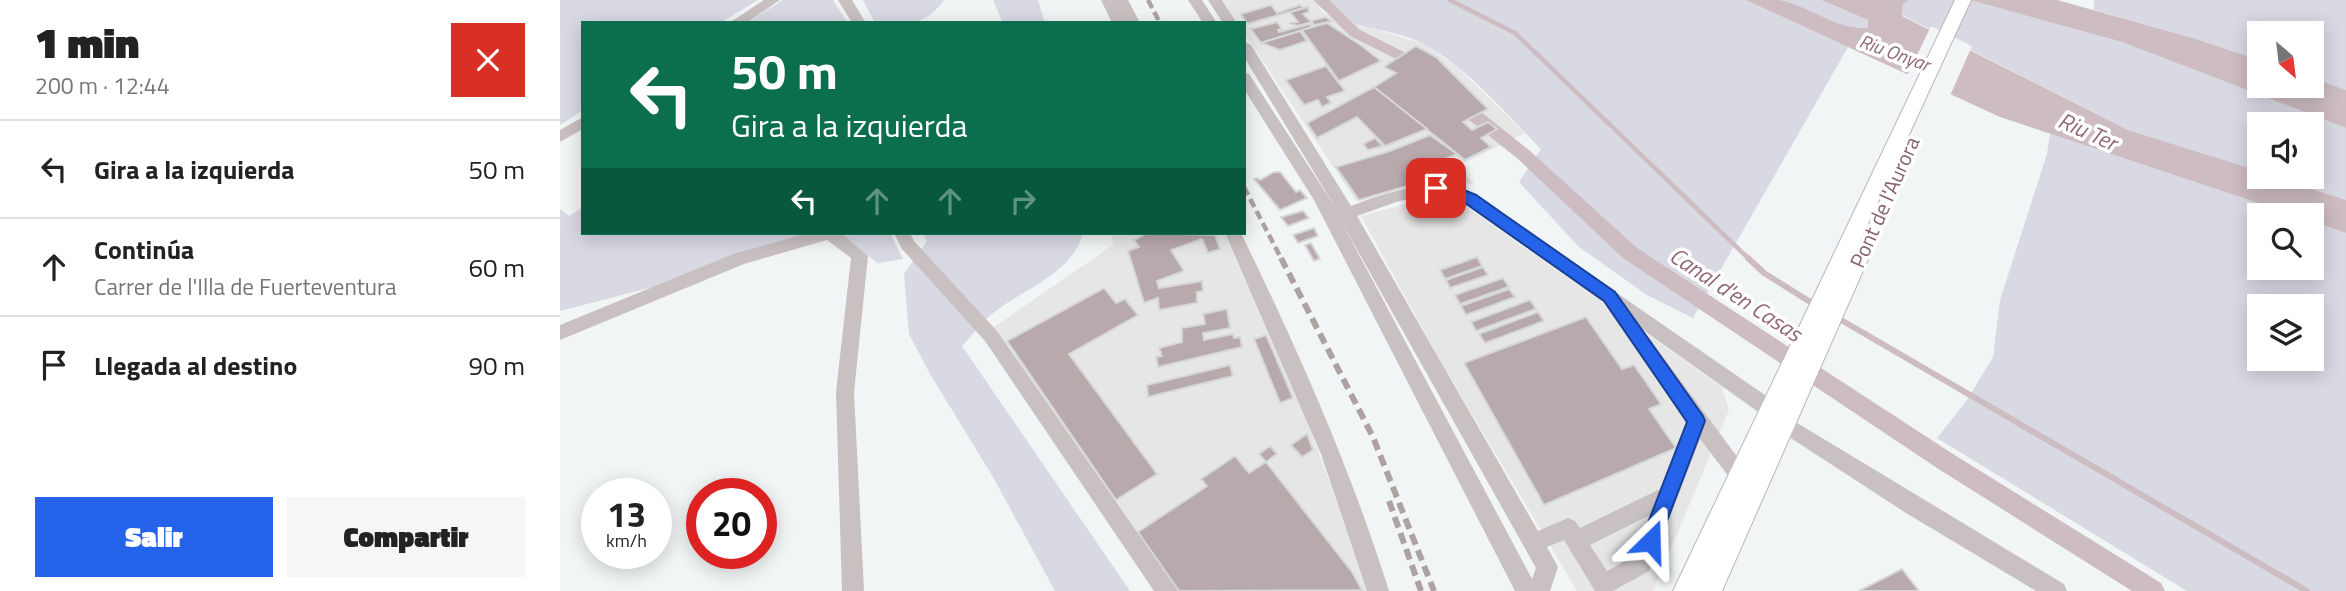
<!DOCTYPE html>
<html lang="es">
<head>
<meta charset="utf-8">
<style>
  body { margin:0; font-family:"Titillium Web",sans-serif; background:#f6f6f6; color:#222; height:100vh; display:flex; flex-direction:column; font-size:26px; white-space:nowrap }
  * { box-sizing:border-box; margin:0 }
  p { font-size:23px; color:#767676 }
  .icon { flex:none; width:38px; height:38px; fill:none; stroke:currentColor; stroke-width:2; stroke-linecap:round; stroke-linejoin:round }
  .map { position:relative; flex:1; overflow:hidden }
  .details { display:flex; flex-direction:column; background:#fff; width:560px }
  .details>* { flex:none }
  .guide { position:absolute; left:21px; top:21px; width:665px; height:214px; border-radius:0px; box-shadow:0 4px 18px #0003; background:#0b6e4f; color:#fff; overflow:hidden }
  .needle { width:46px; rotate:152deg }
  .controls { position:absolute; left:1687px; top:21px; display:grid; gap:14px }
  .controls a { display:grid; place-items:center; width:77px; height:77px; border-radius:0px; background:#fff; box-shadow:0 4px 18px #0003; font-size:35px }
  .speed { position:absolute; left:21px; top:478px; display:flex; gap:14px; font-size:35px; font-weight:700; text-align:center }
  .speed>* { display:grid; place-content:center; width:91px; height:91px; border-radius:50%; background:#fff; box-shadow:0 4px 18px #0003; line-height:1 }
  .speed small { font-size:18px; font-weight:400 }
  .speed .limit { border:10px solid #d22; background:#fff; color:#111 }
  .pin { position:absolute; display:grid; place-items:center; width:60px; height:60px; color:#fff; margin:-30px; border-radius:14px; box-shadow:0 4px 10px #0006 }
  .me { position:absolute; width:77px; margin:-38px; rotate:22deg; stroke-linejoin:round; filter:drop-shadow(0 0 5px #0008) }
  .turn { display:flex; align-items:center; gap:24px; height:147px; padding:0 35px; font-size:32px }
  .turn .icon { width:91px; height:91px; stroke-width:2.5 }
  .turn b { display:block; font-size:49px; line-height:60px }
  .lanes { display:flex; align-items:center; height:66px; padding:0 35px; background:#0003; justify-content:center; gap:35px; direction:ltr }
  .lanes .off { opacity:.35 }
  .round { display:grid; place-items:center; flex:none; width:74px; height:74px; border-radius:0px; background:#f6f6f6 }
  .overview { display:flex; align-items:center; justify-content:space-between; height:119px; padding:0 35px }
  h1 { font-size:42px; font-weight:800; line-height:52px }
  .action { display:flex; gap:14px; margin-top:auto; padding:14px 35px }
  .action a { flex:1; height:80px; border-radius:0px; background:#2563eb; color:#fff; font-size:28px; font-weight:800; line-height:80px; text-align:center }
  .action a+a { background:#f6f6f6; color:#222 }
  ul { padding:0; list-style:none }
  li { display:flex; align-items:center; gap:21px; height:98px; padding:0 35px; border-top:2px solid #e0e0e0 }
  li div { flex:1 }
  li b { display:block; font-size:26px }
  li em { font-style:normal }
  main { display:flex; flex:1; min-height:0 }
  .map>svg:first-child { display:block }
  .built { fill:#e6e6e7 }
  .green { fill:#d8d9e3; fill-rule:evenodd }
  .water { fill:#cdbcc2 }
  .pier { fill:#f2f5f6 }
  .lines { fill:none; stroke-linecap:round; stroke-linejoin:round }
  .stream-far1 { stroke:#cdbcc2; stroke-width:4.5 }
  .stream { stroke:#cdbcc2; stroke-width:6 }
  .canal { fill:#cdbcc2; fill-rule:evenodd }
  .building { fill:#b8a9ad; stroke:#d5d7d8; stroke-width:2 }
  .major-casing { stroke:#bdb4b5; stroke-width:2 }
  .minor { fill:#c9c0c2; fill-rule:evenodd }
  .major { fill:#fff; fill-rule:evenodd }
  .rail-far1 { stroke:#aea1a3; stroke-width:4.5; stroke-dasharray:9 4.5; stroke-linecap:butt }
  .rail { stroke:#aea1a3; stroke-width:6; stroke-dasharray:11 6; stroke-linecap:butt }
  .route { fill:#2563eb; stroke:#184099; stroke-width:2 }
  .labels { text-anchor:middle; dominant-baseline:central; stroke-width:7; stroke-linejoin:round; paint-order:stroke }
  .far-water-label { font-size:19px; font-style:italic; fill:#916877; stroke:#fff }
  .street-label { font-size:21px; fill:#866369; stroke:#fff }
  .water-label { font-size:23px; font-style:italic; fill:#916877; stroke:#fff }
</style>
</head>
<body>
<main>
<section class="details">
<div class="overview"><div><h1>1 min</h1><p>200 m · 12:44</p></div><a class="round" style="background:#d93025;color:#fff"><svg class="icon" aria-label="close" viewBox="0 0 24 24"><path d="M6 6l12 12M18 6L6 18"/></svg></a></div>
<ul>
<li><svg class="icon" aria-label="left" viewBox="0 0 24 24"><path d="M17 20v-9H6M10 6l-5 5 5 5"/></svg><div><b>Gira a la izquierda</b></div><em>50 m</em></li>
<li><svg class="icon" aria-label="ahead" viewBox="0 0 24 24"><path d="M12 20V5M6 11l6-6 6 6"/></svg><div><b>Continúa</b><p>Carrer de l'Illa de Fuerteventura</p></div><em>60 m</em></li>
<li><svg class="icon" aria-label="arrive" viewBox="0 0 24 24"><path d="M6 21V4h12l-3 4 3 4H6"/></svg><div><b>Llegada al destino</b></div><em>90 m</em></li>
</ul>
<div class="action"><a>Salir</a><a>Compartir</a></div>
</section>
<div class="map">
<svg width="1786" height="591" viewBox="0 0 1786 591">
  <rect width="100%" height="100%" fill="#f2f5f6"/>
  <!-- built -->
  <g class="built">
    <polygon points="663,0 752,0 765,14 864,44 898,68 965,133 898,166 915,185 883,178 796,201 684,33 684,23 678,23"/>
    <polygon points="876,196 899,201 1162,387 1169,410 1093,591 1017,591 881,362 801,216"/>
    <polygon points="551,233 664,233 742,406 809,591 615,591 434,327 553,245"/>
  </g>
  <!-- green -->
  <g class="green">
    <polygon points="0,0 198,0 160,23 23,23 23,110 0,125"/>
    <polygon points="223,0 273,0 288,23 186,23"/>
    <path d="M303,0h81c-20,28 -38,23 -69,23z"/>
    <polygon points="433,0 478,0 485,23 443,23"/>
    <path d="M752,0h434l102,47 -155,271 -46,-23 -68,-48 -60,-65 22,-33c-35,-35 -72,-80 -116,-104 -35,-20 -84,-14 -113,-45z"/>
    <path d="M1219,0h42l47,20 1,8c-32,1 -61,-16 -90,-28z"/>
    <polygon points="1349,0 1410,0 1562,42 1786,128 1786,200 1716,177 1752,177 1752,124 1699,124 1699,171 1568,130 1342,15 1343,3"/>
    <polygon points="1534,0 1786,0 1786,90 1752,78 1752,33 1699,33 1699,60 1633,38 1534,10"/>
    <path d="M1490,134l244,81h-35v53h53v-47l34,12v358h-159l-250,-153 30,-38 26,-43 7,-57 47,-146zM1699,306h53v53h-53z"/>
    <polygon points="23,207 23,233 255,233 180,255 97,286 0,311 0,209 9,216"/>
    <polygon points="278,233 330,233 343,259 318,263"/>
    <path d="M363,233h160c-12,43 -60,55 -91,81 -11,8 -20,22 -30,32l168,245h-75l-62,-114 -63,-103 -21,-40 -5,-60 23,-33z"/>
  </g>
  <!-- water -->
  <g class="water">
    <path d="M1186,0c10,0 23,0 33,0 32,6 53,29 89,28v-8l-47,-20h88l-6,4 -1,12 226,114 131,41v6h17l70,23v33l-34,-12v-6h-18l-294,-98z"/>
    <polygon points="1410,0 1497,0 1633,38 1699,60 1699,86 1752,86 1752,78 1786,90 1786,128 1562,42"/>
  </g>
  <!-- pier -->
  <polygon class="pier" points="1371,26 1412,46 1389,98 1346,78"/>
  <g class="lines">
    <!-- stream-far1 -->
    <polyline class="stream-far1" points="890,0 955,33 1190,260"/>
    <!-- stream -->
    <g class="stream">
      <polyline points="1188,258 1204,273 1255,305"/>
      <polyline points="1276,317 1747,591"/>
    </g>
    <!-- canal -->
    <g class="canal">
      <polygon points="754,0 769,0 800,30 844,52 867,69 869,73 867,77 855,77 834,58 790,36"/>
      <polygon points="895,95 901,96 970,151 1077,248 1393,454 1601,583 1605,591 1572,591 1377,468 1063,258 958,159 889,104 887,100 889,96"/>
    </g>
  </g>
  <!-- building -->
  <g class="building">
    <polygon points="711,5 717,13 740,5 743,8 687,24 681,14"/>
    <polygon points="748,7 749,12 743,14 747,18 751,21 765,17 772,21 754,25 752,22 737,26 729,23 738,22 730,12"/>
    <polygon points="717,22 722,29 718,30 719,32 750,24 752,27 701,43 691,29"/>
    <polygon points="767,23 802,46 821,61 779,81 742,30"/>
    <polygon points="740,31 747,41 720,50 701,43"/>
    <polygon points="856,46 876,57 928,109 903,122 912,130 928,122 937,129 921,138 931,147 905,160 814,87 836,73 824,67"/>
    <polygon points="766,66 785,91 767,97 771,103 762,107 758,100 744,105 726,80"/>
    <polygon points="814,87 867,129 825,146 797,117 757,138 747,123"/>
    <polygon points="870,135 897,154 847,174 854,184 799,200 776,167 830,151"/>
    <polygon points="815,138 823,146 808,150 803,144"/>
    <polygon points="714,172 720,172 736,192 740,190 747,198 720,210 694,179 697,178 700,180"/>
    <polygon points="743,211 749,218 728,226 721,217"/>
    <polygon points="754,228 758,236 738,243 733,235"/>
    <polygon points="587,233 655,235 660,249 648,253 642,239 611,250 624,271 597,281 599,288 642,281 643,291 637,292 637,303 599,310 598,298 584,303 568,251 579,247 574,240"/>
    <polygon points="751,243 760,259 754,261 745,245"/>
    <polygon points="917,257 922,266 885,279 880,270"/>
    <polygon points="923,267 928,275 890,288 886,280"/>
    <polygon points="943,278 949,287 900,304 895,295"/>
    <polygon points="544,288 556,303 565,299 578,315 509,354 597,474 556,500 447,341"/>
    <polygon points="949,289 955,297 906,315 901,306"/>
    <polygon points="970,300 976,309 916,331 911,322"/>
    <polygon points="667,309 670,328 643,333 644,340 673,334 674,338 680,337 682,347 598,367 596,357 602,356 599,348 622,342 622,328 645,324 643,314"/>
    <polygon points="978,312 984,321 925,343 919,334"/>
    <polygon points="1026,317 1062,369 1074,365 1101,404 1089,409 1116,448 984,505 904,363"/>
    <polygon points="706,335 733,398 720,403 694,339"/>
    <polygon points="670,365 673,376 588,397 587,385"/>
    <polygon points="747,434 753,450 742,457 731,445"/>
    <polygon points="710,446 717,454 706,462 699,454"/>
    <polygon points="675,456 689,473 706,462 792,572 802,590 619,591 578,532 647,486 641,479"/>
    <polygon points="1342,569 1359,591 1299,591"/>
  </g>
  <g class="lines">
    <defs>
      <polygon id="major" points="1395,0 1411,0 1300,241 1310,243 1313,248 1162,591 1113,591"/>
    </defs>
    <!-- major casing -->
    <use href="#major" class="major-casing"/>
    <!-- minor -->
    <g class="minor">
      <polygon points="204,0 220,0 186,23 169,23"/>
      <polygon points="278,0 292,0 306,23 292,23"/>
      <polygon points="541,0 568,0 580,23 566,23 558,8 566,23 552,23"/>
      <polygon points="628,0 642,0 657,23 643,23"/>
      <polygon points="648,0 662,0 677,23 663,23"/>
      <path d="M684,41l7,4 100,161c39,-15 76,-27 118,-15l309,213 3,6 -3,6 -7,2 -7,-2 -121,-86 104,140 3,6 -3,6 -7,3 -7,-3 -33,-43 -51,132 -36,20h-18l-31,-51 -17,7 11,20 -8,24h-35l-201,-391 -70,-111v-17l5,2 88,136 -93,-153zM871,196l27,3 152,108 2,7 75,108 -27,67 -80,39 -5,-7 -7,-3 -30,13 -181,-315 42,-15zM781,221l195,347 -4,11zM1090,515l-17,42 -26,14 -17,-26z"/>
      <polygon points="23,117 23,129 0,142 0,130"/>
      <polygon points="249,233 281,233 308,256 294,392 304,591 282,591 276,392 291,258 267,240 184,264 0,340 0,325 173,254"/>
      <polygon points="334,233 350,233 354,241 437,331 618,591 594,591 425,341 342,249"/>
      <path d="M665,233h16c57,117 109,234 148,358h-22l-46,-137z"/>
      <polygon points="1224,415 1504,584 1507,591 1476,591 1346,513 1217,429 1214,423 1217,417"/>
    </g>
    <!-- major -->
    <use href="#major" class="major"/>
    <!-- rail-far1 -->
    <g class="rail-far1">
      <polyline points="588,0 600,23"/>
      <polyline points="684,187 722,260"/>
    </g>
    <!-- rail -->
    <g class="rail">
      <polyline points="721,258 813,437 874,591"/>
      <polyline points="829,501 861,591"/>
    </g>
  </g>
  <!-- route -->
  <polygon class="route" points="876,183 899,188 916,195 1055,292 1143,416 1145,421 1097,547 1091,550 1084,547 1081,541 1127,422 1044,301 905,203 871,192 869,188 871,185"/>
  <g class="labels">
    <!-- far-water labels -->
    <g class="far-water-label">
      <text transform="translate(1335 52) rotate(20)">Riu Onyar</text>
    </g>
    <!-- street labels -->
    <g class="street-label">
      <text transform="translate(1324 202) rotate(-66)">Pont de l'Aurora</text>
    </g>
    <!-- water labels -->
    <g class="water-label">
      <text transform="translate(1528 131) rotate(24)">Riu Ter</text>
      <text transform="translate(1176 294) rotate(33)">Canal d'en Casas</text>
    </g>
  </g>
</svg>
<div class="controls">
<a><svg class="needle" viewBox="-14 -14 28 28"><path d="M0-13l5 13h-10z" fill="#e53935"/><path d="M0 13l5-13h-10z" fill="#767676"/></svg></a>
<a><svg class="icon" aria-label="sound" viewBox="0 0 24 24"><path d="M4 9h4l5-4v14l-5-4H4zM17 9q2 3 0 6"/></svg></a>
<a><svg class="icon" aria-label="search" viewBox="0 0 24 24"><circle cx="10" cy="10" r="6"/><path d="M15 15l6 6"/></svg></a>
<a><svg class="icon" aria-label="layers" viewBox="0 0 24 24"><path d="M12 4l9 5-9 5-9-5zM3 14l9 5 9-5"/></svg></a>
</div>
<div class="speed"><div>13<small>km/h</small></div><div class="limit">20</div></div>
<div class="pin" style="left:876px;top:188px;background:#d93025"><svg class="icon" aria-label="arrive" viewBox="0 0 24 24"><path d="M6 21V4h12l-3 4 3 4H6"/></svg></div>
<svg class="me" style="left:1091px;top:541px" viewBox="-20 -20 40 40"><path d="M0-17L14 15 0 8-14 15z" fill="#2563eb" stroke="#fff" stroke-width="4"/></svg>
<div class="guide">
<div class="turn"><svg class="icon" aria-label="left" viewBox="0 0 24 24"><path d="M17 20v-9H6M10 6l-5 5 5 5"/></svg><div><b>50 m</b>Gira a la izquierda</div></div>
<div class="lanes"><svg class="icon" aria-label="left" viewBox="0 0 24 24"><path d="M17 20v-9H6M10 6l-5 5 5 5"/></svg><svg class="icon off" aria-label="ahead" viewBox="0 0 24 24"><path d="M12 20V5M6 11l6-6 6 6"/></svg><svg class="icon off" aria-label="ahead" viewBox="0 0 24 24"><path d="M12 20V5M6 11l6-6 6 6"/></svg><svg class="icon off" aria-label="right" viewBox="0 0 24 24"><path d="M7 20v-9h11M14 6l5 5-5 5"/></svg></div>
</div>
</div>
</main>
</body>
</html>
